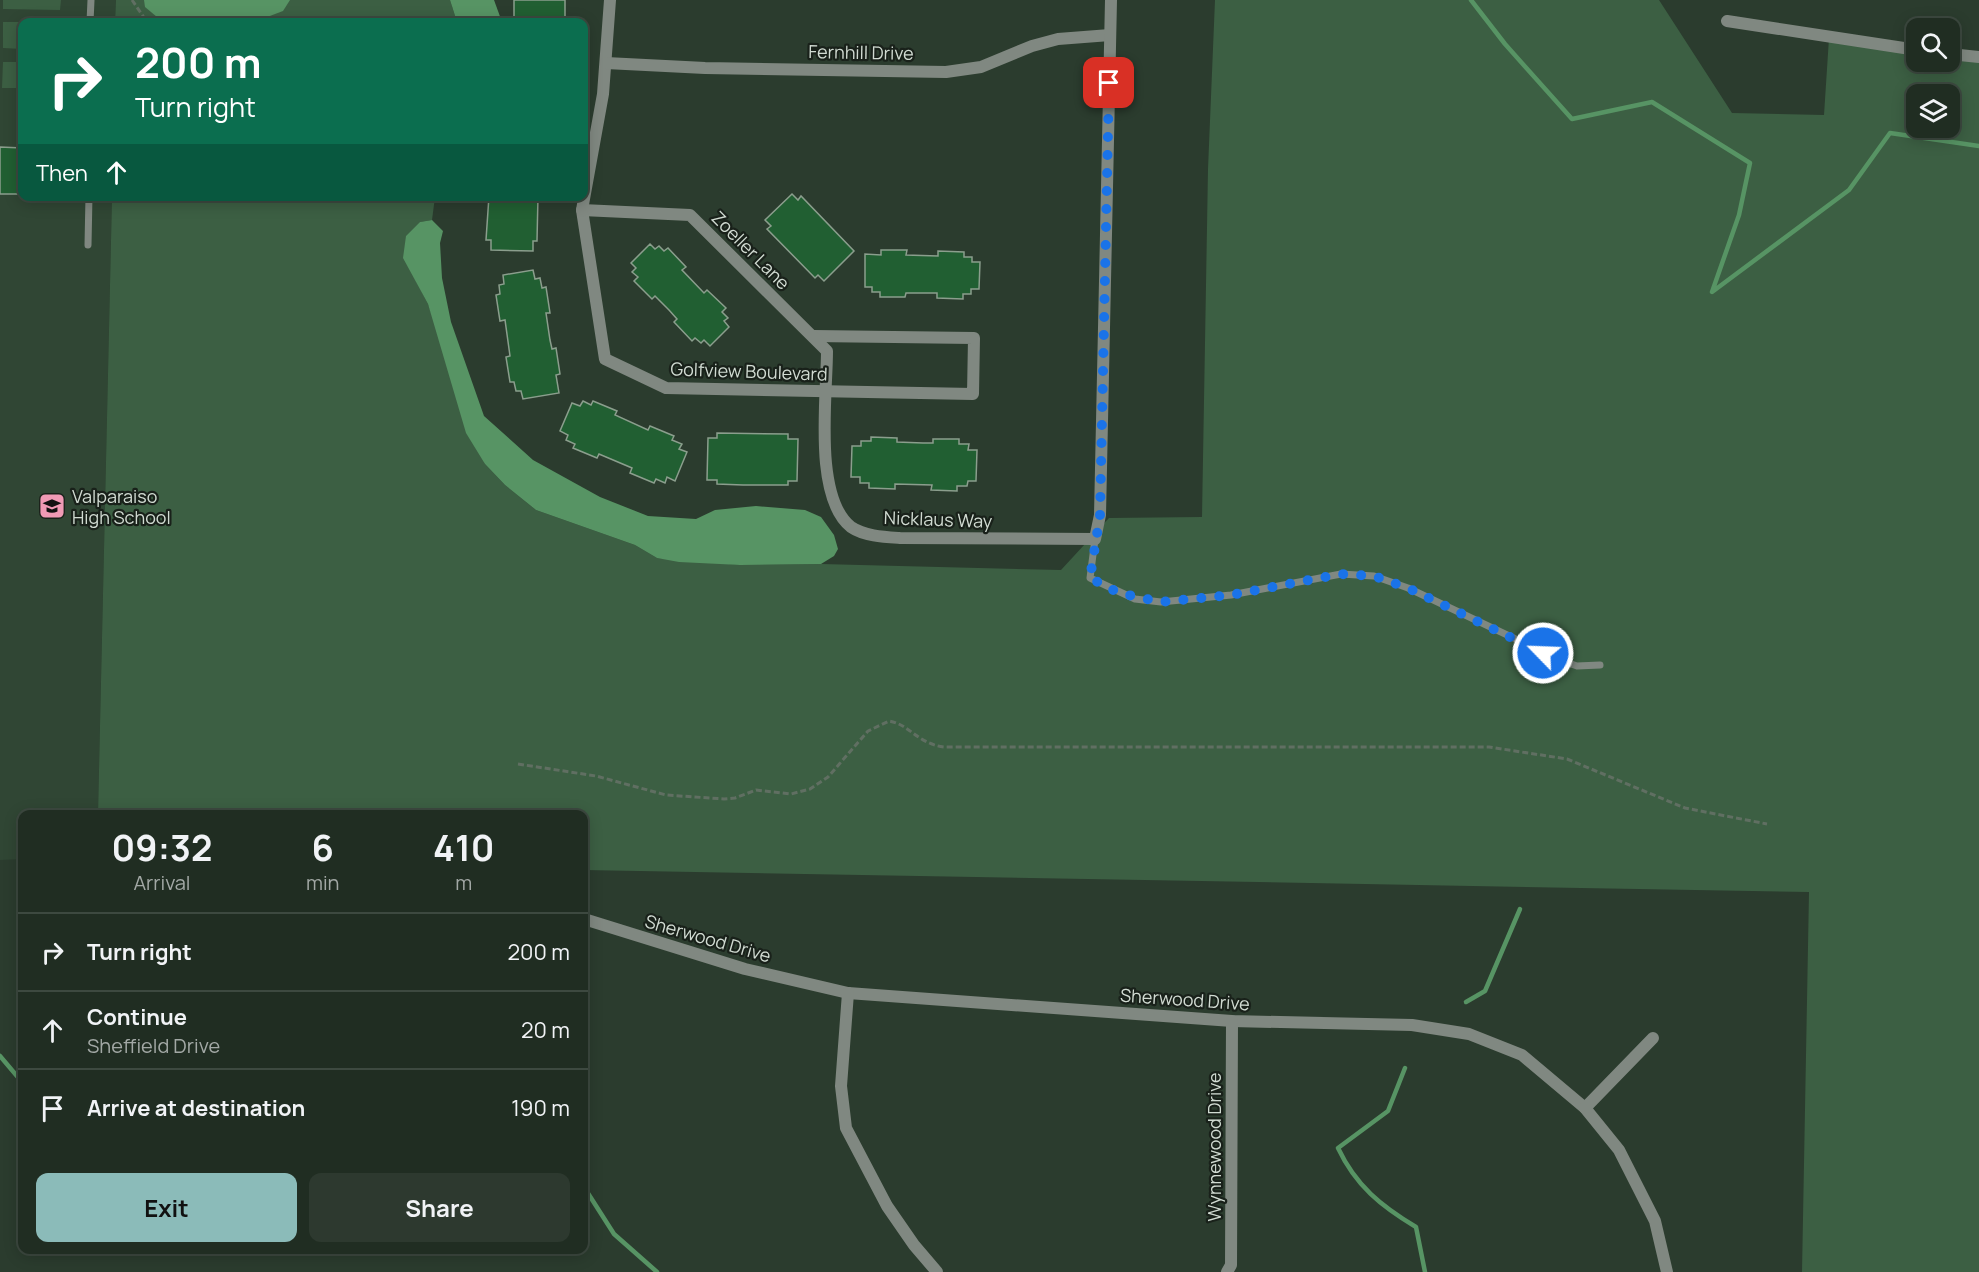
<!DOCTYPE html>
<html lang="en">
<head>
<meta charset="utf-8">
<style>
  body { margin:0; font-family:Manrope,sans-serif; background:#2d392f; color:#f1f3f6; height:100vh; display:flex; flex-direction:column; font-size:22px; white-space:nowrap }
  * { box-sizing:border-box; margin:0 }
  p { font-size:20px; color:#a2a8a5 }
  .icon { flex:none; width:33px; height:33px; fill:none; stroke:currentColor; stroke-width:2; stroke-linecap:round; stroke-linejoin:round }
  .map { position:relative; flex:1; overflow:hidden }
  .sheet { position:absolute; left:18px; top:810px; width:570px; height:444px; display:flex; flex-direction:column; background:#202d22; border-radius:12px; box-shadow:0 3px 15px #0003,0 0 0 2px #3d4940 }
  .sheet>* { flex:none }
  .hud { position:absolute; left:18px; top:18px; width:570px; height:183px; border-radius:12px; box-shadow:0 3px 15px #0003,0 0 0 2px #3d4940; background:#0b6e4f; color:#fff; overflow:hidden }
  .fabs { position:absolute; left:1906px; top:18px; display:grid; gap:12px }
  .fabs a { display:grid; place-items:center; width:54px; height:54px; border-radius:12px; background:#202d22; box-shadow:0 3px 15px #0003,0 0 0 2px #3d4940; font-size:30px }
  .pin { position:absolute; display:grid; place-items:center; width:51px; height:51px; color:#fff; margin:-26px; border-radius:12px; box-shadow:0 3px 9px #0006 }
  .me { position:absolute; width:66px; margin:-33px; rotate:294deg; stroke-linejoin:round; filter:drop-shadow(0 0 4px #0008) }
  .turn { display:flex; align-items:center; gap:21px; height:126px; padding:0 18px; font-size:27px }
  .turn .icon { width:78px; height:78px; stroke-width:2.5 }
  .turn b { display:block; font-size:42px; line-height:51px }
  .then { display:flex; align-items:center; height:57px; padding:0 18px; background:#0003; gap:12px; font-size:22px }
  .eta { display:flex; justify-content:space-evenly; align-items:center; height:102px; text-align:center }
  .eta b { font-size:36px; font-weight:700; line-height:42px }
  .button { display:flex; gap:12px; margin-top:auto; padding:12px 18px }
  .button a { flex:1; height:69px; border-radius:12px; background:#8bbbb9; color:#111; font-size:24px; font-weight:700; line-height:69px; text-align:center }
  .button a+a { background:#2d392f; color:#f1f3f6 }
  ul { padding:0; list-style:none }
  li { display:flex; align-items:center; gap:18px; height:78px; padding:0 18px; border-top:2px solid #3d4940 }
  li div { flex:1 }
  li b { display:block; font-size:22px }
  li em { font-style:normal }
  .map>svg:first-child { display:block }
  .built { fill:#304634 }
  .green { fill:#3c5f43; fill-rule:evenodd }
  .water { fill:#579464 }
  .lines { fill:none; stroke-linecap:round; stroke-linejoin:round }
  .stream { stroke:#579464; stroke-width:4.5 }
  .building { fill:#215f32; stroke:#8b9e8d; stroke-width:1.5 }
  .path { stroke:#606f62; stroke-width:3; stroke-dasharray:6 3; stroke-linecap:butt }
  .lane { stroke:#808881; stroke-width:7 }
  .street { stroke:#808881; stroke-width:12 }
  .route { stroke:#1a73e8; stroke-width:10; stroke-dasharray:0 18 }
  .labels { text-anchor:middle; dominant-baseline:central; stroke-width:4.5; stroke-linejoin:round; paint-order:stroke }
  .street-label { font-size:18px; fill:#d1dbd2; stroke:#19211a }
  .poi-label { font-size:18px; fill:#d1dbd2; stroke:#19211a; text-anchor:start }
</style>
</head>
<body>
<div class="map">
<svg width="1979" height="1272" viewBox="0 0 1979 1272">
  <rect width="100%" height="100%" fill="#2b3c2e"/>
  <!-- built -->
  <polygon class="built" points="0,0 116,0 115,22 22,22 22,196 112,197 98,814 22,814 22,859 0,860"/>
  <!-- green -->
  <g class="green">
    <polygon points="3,0 61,0 60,10 3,9"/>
    <polygon points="116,0 450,0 457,22 115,22"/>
    <path d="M1215,0h444l73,113 92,2 5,-77 88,12v12h33v-8l29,3v1215h-177l7,-380 -1225,-22v-56h-486l14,-617h323l-3,23 -12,2 -16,36 24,46 57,160 20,21 31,25 99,35 22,13 83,7 81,-1 240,6 48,-52 93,-1 6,-348zM1917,94h33v34h-33z"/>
    <polygon points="3,22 28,22 22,22 22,49 3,48"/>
    <polygon points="3,62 22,62 22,88 2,88"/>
  </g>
  <!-- water -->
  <g class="water">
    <polygon points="144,0 290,0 283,11 254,22 163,22 145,7"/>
    <polygon points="450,0 494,0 502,22 457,22"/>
    <polygon points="432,220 443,231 440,243 442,278 451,322 484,416 533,460 600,497 648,516 696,519 715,510 756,506 805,510 821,517 834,535 838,549 834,556 821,564 740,565 679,562 657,558 635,545 536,510 505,485 485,464 466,433 428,304 403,258 406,236 420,222"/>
  </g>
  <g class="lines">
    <!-- stream -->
    <g class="stream">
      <polyline points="1471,0 1505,44 1572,119 1652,102 1750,163 1739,215 1712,292 1849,190 1890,133 1979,146"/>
      <polyline points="1466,1002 1485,991 1520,909"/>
      <polyline points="0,1056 22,1082"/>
      <path d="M1405,1068l-17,43 -50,37c18,38 43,58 78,79l9,45"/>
      <polyline points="584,1187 614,1234 657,1272"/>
    </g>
  </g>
  <!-- building -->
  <g class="building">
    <rect x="514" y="0" width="51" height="22"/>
    <polygon points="0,147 22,148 22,194 0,194"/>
    <polygon points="792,194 798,200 801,196 854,251 824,281 818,275 815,278 767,229 771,226 765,220"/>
    <polygon points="489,196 538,196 537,241 533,241 533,251 491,250 491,240 486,240"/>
    <polygon points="650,244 655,249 659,246 664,251 668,248 686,267 682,270 704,293 707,290 726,308 722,312 728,318 724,321 729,327 710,346 704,340 701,343 695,338 692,341 674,322 677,319 669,310 655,296 652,299 634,281 638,277 632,272 636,268 631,263"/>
    <polygon points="881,250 907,250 906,255 938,256 938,251 964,252 964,257 972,257 972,262 980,262 979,289 971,289 971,294 963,294 963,299 937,298 937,293 906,293 905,297 880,297 880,292 872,292 872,287 865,287 865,254 881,255"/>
    <polygon points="533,270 535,279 540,278 542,288 546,287 550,313 546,313 550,340 552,349 556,348 560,374 556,375 559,393 523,399 521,391 516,391 514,382 510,382 506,357 510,356 505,320 500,321 496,295 500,294 499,285 504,284 503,275"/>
    <polygon points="583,401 591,405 593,401 617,411 615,415 648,430 650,426 674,436 672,440 682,444 679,449 687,452 675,481 667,477 665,483 656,479 654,483 630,473 632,468 599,454 597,458 573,448 575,444 566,440 568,435 560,431 572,403 580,406"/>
    <polygon points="717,433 788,434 788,439 798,439 797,481 788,481 788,485 743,485 717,484 717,480 707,480 708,438 717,438"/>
    <polygon points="871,437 897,438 897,442 923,443 933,443 933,439 959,439 959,444 969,444 968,450 977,450 976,481 968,481 967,486 957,486 957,491 931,490 932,485 895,484 895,489 869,488 869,483 860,483 860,477 851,477 852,446 861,446 861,441 871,441"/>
  </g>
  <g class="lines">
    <!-- path -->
    <g class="path">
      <polyline points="132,0 147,22"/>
      <polyline points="143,196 143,198"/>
      <path d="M518,764l78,12 70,19 58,4 11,-1 21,-8 35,4 19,-5 18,-12 40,-46 21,-10c20,3 29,23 55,26h545l78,12 118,49 82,16"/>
    </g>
    <!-- lane -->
    <g class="lane">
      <polyline points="90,22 91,0"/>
      <polyline points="88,245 89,196"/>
      <polyline points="1095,539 1090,578 1135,599 1161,602 1231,595 1341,574 1374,576 1408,588 1560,660 1577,666 1600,665"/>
    </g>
    <!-- street -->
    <g class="street">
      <polyline points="610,0 603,94 582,210 605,359 666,388 973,394 974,338 813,336"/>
      <polyline points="1727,21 1917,50"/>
      <polyline points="1950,54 1979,57"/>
      <polyline points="606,63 705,68 946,72 981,67 1032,46 1058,39 1110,35"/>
      <path d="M582,210l108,5 137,136c0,44 -14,146 24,176 13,9 34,10 49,11l195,1 5,-24 11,-515"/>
      <polyline points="584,919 745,969 848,993 1232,1021 1412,1025 1469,1034 1522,1055 1585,1108 1619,1150 1655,1221 1667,1272"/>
      <polyline points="848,993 841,1086 846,1128 887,1206 914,1245 937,1272"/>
      <polyline points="1585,1108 1653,1038"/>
      <polyline points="1227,1272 1231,1265 1232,1021"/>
    </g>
  </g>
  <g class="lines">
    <!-- route -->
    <polyline class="route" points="1109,83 1100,515 1090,578 1119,593 1161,602 1231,595 1341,574 1374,576 1408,588 1543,653"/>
  </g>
  <!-- icons -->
  <defs>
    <symbol id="school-square" viewBox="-11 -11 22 22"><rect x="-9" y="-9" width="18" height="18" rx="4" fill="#f09ab5" stroke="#19211a"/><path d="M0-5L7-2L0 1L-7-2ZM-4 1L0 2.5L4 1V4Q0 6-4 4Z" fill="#111"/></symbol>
  </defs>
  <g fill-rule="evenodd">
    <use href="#school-square" x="37" y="491" width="30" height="30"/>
  </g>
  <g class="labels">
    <!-- street labels -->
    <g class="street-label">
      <text transform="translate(861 52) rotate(1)">Fernhill Drive</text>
      <text transform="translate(751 250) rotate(45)">Zoeller Lane</text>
      <text transform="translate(749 371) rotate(2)">Golfview Boulevard</text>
      <text transform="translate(938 519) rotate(2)">Nicklaus Way</text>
      <text transform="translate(708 938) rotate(16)">Sherwood Drive</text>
      <text transform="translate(1185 999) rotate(4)">Sherwood Drive</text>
      <text transform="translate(1214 1147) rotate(-90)">Wynnewood Drive</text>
    </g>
    <!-- poi labels -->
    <g class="poi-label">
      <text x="72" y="496">Valparaiso<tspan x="72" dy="21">High School</tspan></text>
    </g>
  </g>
</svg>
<div class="fabs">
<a><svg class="icon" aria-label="search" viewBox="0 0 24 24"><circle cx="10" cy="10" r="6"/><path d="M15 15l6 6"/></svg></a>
<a><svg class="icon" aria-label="layers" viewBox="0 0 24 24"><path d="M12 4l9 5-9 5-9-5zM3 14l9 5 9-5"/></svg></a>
</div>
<div class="pin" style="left:1109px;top:83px;background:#d93025"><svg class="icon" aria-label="arrive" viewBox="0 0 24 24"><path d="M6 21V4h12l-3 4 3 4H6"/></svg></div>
<svg class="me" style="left:1543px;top:653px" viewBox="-20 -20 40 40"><circle r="17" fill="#1a73e8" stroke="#fff" stroke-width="3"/><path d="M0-11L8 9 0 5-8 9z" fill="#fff"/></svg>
<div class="hud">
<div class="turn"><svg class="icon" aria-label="right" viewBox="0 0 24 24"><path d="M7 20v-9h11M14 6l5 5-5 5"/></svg><div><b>200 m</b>Turn right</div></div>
<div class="then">Then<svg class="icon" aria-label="ahead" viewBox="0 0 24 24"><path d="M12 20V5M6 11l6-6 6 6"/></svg></div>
</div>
<section class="sheet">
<div class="eta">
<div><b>09:32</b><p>Arrival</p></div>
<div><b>6</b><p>min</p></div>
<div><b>410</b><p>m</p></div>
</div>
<ul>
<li><svg class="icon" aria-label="right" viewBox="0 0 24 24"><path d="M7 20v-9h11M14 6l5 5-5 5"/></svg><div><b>Turn right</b></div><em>200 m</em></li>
<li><svg class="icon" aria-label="ahead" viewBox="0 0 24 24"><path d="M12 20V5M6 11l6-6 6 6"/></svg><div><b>Continue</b><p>Sheffield Drive</p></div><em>20 m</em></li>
<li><svg class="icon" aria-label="arrive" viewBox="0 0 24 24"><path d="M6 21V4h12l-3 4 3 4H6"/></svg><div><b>Arrive at destination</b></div><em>190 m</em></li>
</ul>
<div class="button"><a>Exit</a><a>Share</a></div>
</section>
</div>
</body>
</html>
